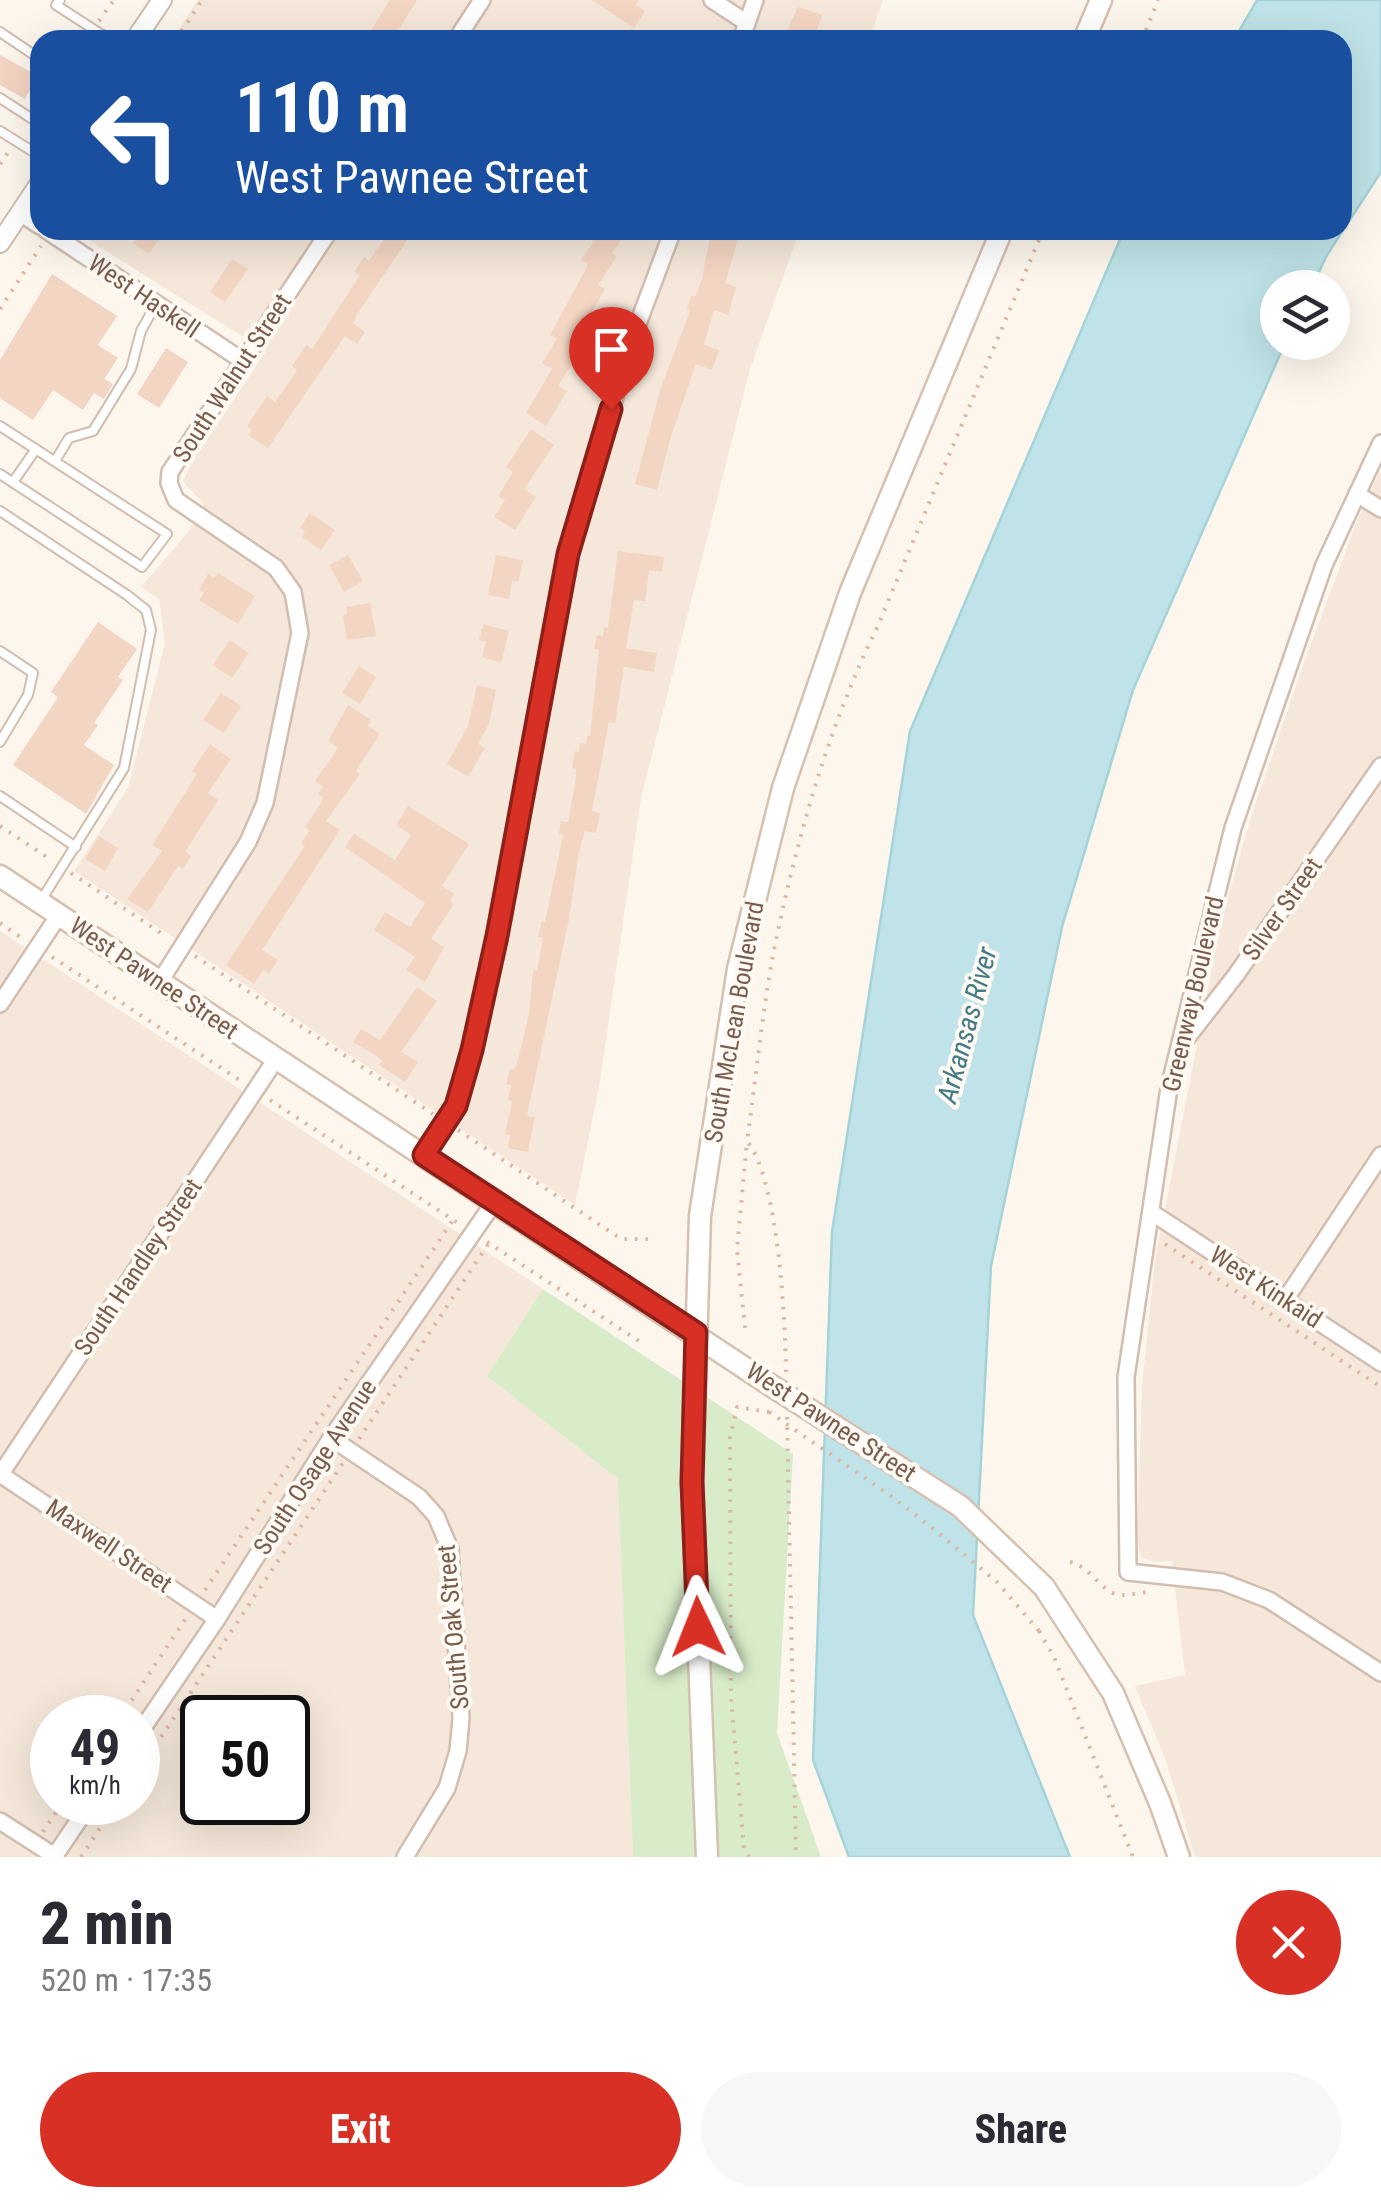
<!DOCTYPE html>
<html lang="en">
<head>
<meta charset="utf-8">
<style>
  body { margin:0; font-family:"Roboto Condensed",sans-serif; background:#f7f7f7; color:#2b2b33; height:100vh; display:flex; flex-direction:column; font-size:38px; white-space:nowrap }
  * { box-sizing:border-box; margin:0 }
  p { font-size:32px; color:#7c7c81 }
  .icon { flex:none; width:55px; height:55px; fill:none; stroke:currentColor; stroke-width:2; stroke-linecap:round; stroke-linejoin:round }
  .map { position:relative; height:1857px; overflow:hidden }
  .drawer { display:flex; flex-direction:column; background:#fff; flex:1 }
  .drawer>* { flex:none }
  .guide { position:absolute; left:30px; top:30px; width:1322px; height:210px; border-radius:30px; box-shadow:0 10px 40px #0002; background:#1a4fa0; color:#fff; overflow:hidden }
  .fabs { position:absolute; left:1260px; top:270px; display:grid; gap:20px }
  .fabs a { display:grid; place-items:center; width:90px; height:90px; border-radius:50%; background:#fff; box-shadow:0 10px 40px #0002; font-size:50px }
  .speed { position:absolute; left:30px; top:1695px; display:flex; gap:20px; font-size:50px; font-weight:700; text-align:center }
  .speed>* { display:grid; place-content:center; width:130px; height:130px; border-radius:50%; background:#fff; box-shadow:0 10px 40px #0002; line-height:1 }
  .speed small { font-size:25px; font-weight:400 }
  .speed .limit { border:5px solid #111; border-radius:15px; background:#fff; color:#111 }
  .pin { position:absolute; display:grid; place-items:center; width:85px; height:85px; color:#fff; margin:-102px -42px; border-radius:50% 50% 50% 0; rotate:-45deg; box-shadow:0 0 10px #0007 }
  .pin .icon { rotate:45deg }
  .me { position:absolute; width:110px; margin:-55px; rotate:358deg; stroke-linejoin:round; filter:drop-shadow(0 0 8px #0008) }
  .turn { display:flex; align-items:center; gap:35px; height:210px; padding:0 40px; font-size:45px }
  .turn .icon { width:130px; height:130px; stroke-width:2.5 }
  .turn b { display:block; font-size:70px; line-height:85px }
  .round { display:grid; place-items:center; flex:none; width:105px; height:105px; border-radius:52px; background:#f7f7f7 }
  .summary { display:flex; align-items:center; justify-content:space-between; height:170px; padding:0 40px }
  h1 { font-size:60px; font-weight:800; line-height:75px }
  .action { display:flex; gap:20px; margin-top:auto; padding:20px 40px }
  .action a { flex:1; height:115px; border-radius:60px; background:#d93025; color:#fff; font-size:40px; font-weight:800; line-height:115px; text-align:center }
  .action a+a { background:#f7f7f7; color:#2b2b33 }
  .map>svg:first-child { display:block }
  .residential { fill:#f5e8da; fill-rule:evenodd }
  .green { fill:#d8ecc9 }
  .water { fill:#bfe3e8; stroke:#a5d3da; stroke-width:2.5 }
  .building { fill:#f3d5c3 }
  .lines { fill:none; stroke-linecap:round; stroke-linejoin:round }
  .service-casing { stroke:#d1beb0; stroke-width:12 }
  .minor-casing { stroke:#d1beb0; stroke-width:20 }
  .tertiary-casing { stroke:#d1beb0; stroke-width:22 }
  .secondary-casing { stroke:#d6c0b0; stroke-width:25 }
  .path { stroke:#d9b8a5; stroke-width:4; stroke-dasharray:2.5 8; stroke-linecap:butt }
  .service { stroke:#fff; stroke-width:8 }
  .minor { stroke:#fff; stroke-width:15 }
  .tertiary { stroke:#fff; stroke-width:18 }
  .secondary { stroke:#fff; stroke-width:20 }
  .secondary-bridge-casing { stroke:#d6c0b0; stroke-width:25; stroke-linecap:butt }
  .path-bridge { stroke:#d9b8a5; stroke-width:4; stroke-dasharray:2.5 8; stroke-linecap:butt }
  .secondary-bridge { stroke:#fff; stroke-width:20 }
  .route-casing { stroke:#8d1f18; stroke-width:25 }
  .route { stroke:#d93025; stroke-width:18 }
  .labels { text-anchor:middle; dominant-baseline:central; stroke-width:8; stroke-linejoin:round; paint-order:stroke }
  .street-label { font-size:25px; fill:#7a5c4d; stroke:#fffaf3 }
  .water-label { font-size:28px; font-style:italic; fill:#437c86; stroke:#fffaf3 }
</style>
</head>
<body>
<div class="map">
<svg width="1381" height="1857" viewBox="0 0 1381 1857">
  <rect width="100%" height="100%" fill="#fdf6ec"/>
  <!-- residential -->
  <g class="residential">
    <polygon points="198,0 883,0 869,40 172,40"/>
    <polygon points="72,230 800,230 750,369 641,798 600,1082 575,1205 74,871 128,788 165,643 159,599 141,587 188,532 204,504 183,482 192,462 266,351"/>
    <polygon points="1381,469 1381,1857 1195,1857 1165,1758 1135,1686 1185,1675 1172,1561 1155,1562 1142,1558 1137,1543 1142,1385 1155,1260 1221,922 1251,817 1306,657 1357,521"/>
    <path d="M0,931l543,358 -56,87 132,102 14,379h-633zM52,1718h86v84h-86zM202,1718h86v84h-86z"/>
  </g>
  <!-- green -->
  <polygon class="green" points="543,1289 793,1454 777,1733 821,1857 633,1857 618,1479 487,1376"/>
  <!-- water -->
  <polygon class="water" points="1257,0 1381,0 1381,172 1327,255 1312,287 1278,288 1278,342 1285,343 1133,690 1062,927 991,1266 973,1615 1070,1857 849,1857 813,1760 832,1232 910,731 1124,230 1342,230 1342,40 1234,40"/>
  <!-- building -->
  <g class="building">
    <polygon points="390,0 417,0 392,40 365,40"/>
    <polygon points="592,0 639,0 636,5 645,11 634,28"/>
    <polygon points="798,7 822,15 814,40 787,40 791,30 787,29"/>
    <polygon points="0,55 38,76 25,99 0,85"/>
    <polygon points="142,230 165,230 149,254 133,243"/>
    <polygon points="390,230 414,230 356,316 353,323 365,332 357,344 345,336 268,448 248,435 252,429 247,426 267,396 275,402 297,371 292,366 306,345 312,349 360,275 354,272 364,257 369,261"/>
    <polygon points="602,230 612,230 623,238 612,253 617,256 598,285 605,289 579,334 587,339 558,386 567,391 546,426 526,413 552,369 542,363 557,339 550,335 588,265 581,260"/>
    <polygon points="717,230 740,233 725,283 736,287 728,315 714,310 704,345 719,350 712,370 696,364 671,436 657,490 635,484 661,387 690,311 687,310 691,296 695,297 702,279 710,236 715,237"/>
    <polygon points="232,259 248,269 225,302 210,292"/>
    <polygon points="52,274 117,316 98,345 118,358 104,379 113,384 104,399 94,393 83,410 53,390 33,420 0,398 0,360"/>
    <polygon points="166,348 188,362 159,408 137,394"/>
    <polygon points="531,429 554,445 524,489 536,497 515,530 494,517 505,500 498,496 513,472 506,467"/>
    <polygon points="310,513 335,530 321,550 302,537 305,531 300,528"/>
    <polygon points="618,551 664,557 662,572 649,570 645,601 634,600 626,648 657,653 654,672 624,667 615,723 609,722 592,811 600,813 596,833 585,831 579,852 569,919 527,1116 535,1117 528,1152 508,1148 510,1135 505,1134 512,1101 508,1100 511,1085 506,1084 510,1069 515,1070 517,1064 529,1014 533,970 537,971 543,938 538,937 542,921 545,922 563,835 559,834 561,821 568,822 576,778 576,769 572,768 575,751 579,752 580,743 586,744 587,736 590,736 599,650 594,649 597,635 603,636 604,627 608,628"/>
    <polygon points="348,555 363,581 344,592 329,565"/>
    <polygon points="496,555 523,560 518,582 512,581 509,599 488,595"/>
    <polygon points="218,573 255,596 238,624 199,600 204,593 199,590 208,574 214,578"/>
    <polygon points="370,603 376,636 347,640 343,615 347,614 346,607"/>
    <polygon points="98,622 137,649 118,677 123,680 94,723 98,725 84,745 114,765 86,814 13,765 58,697 51,692"/>
    <polygon points="483,624 509,631 501,663 482,657 486,642 479,640"/>
    <polygon points="230,640 249,653 232,678 213,665"/>
    <polygon points="359,666 376,677 360,704 342,693"/>
    <polygon points="477,685 496,690 489,724 478,744 485,748 468,777 447,764 468,726"/>
    <polygon points="221,693 241,706 224,733 203,720"/>
    <polygon points="348,705 371,720 368,726 380,734 356,771 360,774 326,821 340,830 262,950 278,960 269,974 263,970 254,984 226,965 305,846 301,843 310,830 305,827 324,798 318,794 323,787 315,781 338,748 328,741"/>
    <polygon points="210,744 231,759 208,793 218,800 185,852 191,856 183,869 178,866 148,912 127,899 162,851 152,845 197,774 192,771"/>
    <polygon points="408,806 469,844 442,886 454,894 450,901 454,904 431,939 444,947 425,982 406,970 415,957 374,930 385,912 410,927 425,903 345,847 354,834 395,860 411,835 396,825"/>
    <polygon points="99,836 118,848 105,871 85,859"/>
    <polygon points="417,987 437,1001 401,1052 418,1062 405,1082 379,1065 382,1061 375,1055 353,1042 361,1029 380,1040"/>
  </g>
  <g class="lines">
    <defs>
      <g id="service">
        <polyline points="60,0 56,5 110,40"/>
        <polyline points="0,32 40,59"/>
        <polyline points="0,98 40,124"/>
        <polyline points="0,131 40,156"/>
        <polyline points="0,426 167,534 142,567 0,474"/>
        <polyline points="55,461 69,438 93,431 131,369 141,331 156,304"/>
        <polyline points="13,482 36,449"/>
        <polyline points="0,511 127,595 146,610 151,630 124,768 40,902"/>
        <polyline points="0,651 33,673 28,695 0,742"/>
        <polyline points="0,796 76,847"/>
      </g>
      <g id="minor">
        <polyline points="712,0 747,23"/>
        <polyline points="456,40 482,0"/>
        <polyline points="741,40 755,0"/>
        <polyline points="20,213 40,226"/>
        <polyline points="46,230 243,361"/>
        <polyline points="1381,443 1324,565 1233,828 1169,1088 1126,1377 1128,1572 1222,1582 1269,1600 1381,1673"/>
        <polyline points="1357,494 1381,509"/>
        <polyline points="159,983 248,842 265,803 300,633 293,592 276,568 176,500 169,483 170,472 330,230"/>
        <polyline points="0,1004 59,915"/>
        <polyline points="1183,1043 1236,975 1381,766"/>
        <polyline points="424,1155 456,1106 472,1050 497,936 568,554 633,337 673,230"/>
        <polyline points="1151,1212 1381,1363"/>
        <polyline points="1285,1300 1381,1155"/>
        <polyline points="331,1438 419,1497 436,1516 450,1549 461,1718 458,1751 447,1788 405,1857"/>
        <polyline points="0,1474 217,1619"/>
        <polyline points="0,1475 276,1059"/>
        <polyline points="138,1735 217,1619 331,1438 495,1201"/>
        <polyline points="0,1821 56,1857"/>
        <polyline points="54,1857 91,1802"/>
      </g>
      <g id="tertiary">
        <polyline points="135,40 162,0"/>
        <polyline points="0,243 40,183"/>
      </g>
      <g id="secondary">
        <polyline points="1084,40 1101,0"/>
        <polyline points="0,876 772,1386"/>
        <polyline points="1044,1587 1113,1693 1160,1803 1179,1857"/>
        <polyline points="707,1857 692,1482 700,1216 738,969 783,788 850,593 1002,230"/>
      </g>
    </defs>
    <!-- service casing -->
    <use href="#service" class="service-casing"/>
    <!-- minor casing -->
    <use href="#minor" class="minor-casing"/>
    <!-- tertiary casing -->
    <use href="#tertiary" class="tertiary-casing"/>
    <!-- secondary casing -->
    <use href="#secondary" class="secondary-casing"/>
    <!-- path -->
    <g class="path">
      <polyline points="99,21 114,0"/>
      <polyline points="176,40 202,0"/>
      <polyline points="1142,40 1158,0"/>
      <polyline points="0,164 9,151"/>
      <polyline points="0,309 41,246"/>
      <polyline points="0,826 50,859"/>
      <polyline points="71,873 167,937"/>
      <polyline points="0,923 23,939"/>
      <polyline points="195,956 433,1114"/>
      <polyline points="52,957 241,1081"/>
      <polyline points="270,1100 458,1223"/>
      <polyline points="458,1130 621,1239 648,1239"/>
      <polyline points="487,1242 642,1343"/>
      <polyline points="1165,1244 1381,1387"/>
      <polyline points="745,1328 737,1249 747,1141"/>
      <path d="M786,1372c-1,-53 -7,-190 -39,-231 9,-63 15,-128 27,-191 22,-108 54,-223 103,-322l166,-398"/>
      <polyline points="787,1417 796,1857"/>
      <polyline points="359,1439 489,1243"/>
      <path d="M1070,1562c23,5 32,34 53,33 7,0 16,-2 24,-3"/>
      <polyline points="205,1590 453,1220"/>
      <polyline points="1039,1631 1054,1657 1133,1857"/>
      <polyline points="120,1718 186,1618"/>
      <polyline points="138,1772 343,1463"/>
      <polyline points="43,1832 63,1802"/>
      <polyline points="81,1857 117,1802"/>
      <polyline points="749,1857 744,1849 731,1697 730,1438 737,1407 769,1412"/>
    </g>
    <!-- service -->
    <use href="#service" class="service"/>
    <!-- minor -->
    <use href="#minor" class="minor"/>
    <!-- tertiary -->
    <use href="#tertiary" class="tertiary"/>
    <!-- secondary -->
    <use href="#secondary" class="secondary"/>
    <defs>
      <polyline id="secondary-bridge" points="772,1386 960,1506 1044,1587"/>
    </defs>
    <!-- secondary-bridge casing -->
    <use href="#secondary-bridge" class="secondary-bridge-casing"/>
    <!-- path-bridge -->
    <polyline class="path-bridge" points="769,1412 891,1496 936,1531 997,1582 1039,1631"/>
    <!-- secondary-bridge -->
    <use href="#secondary-bridge" class="secondary-bridge"/>
  </g>
  <g class="lines">
    <defs>
      <polyline id="route" points="611,409 568,554 497,936 472,1050 456,1106 424,1155 696,1333 692,1482 698,1627"/>
    </defs>
    <!-- route casing -->
    <use href="#route" class="route-casing"/>
    <!-- route -->
    <use href="#route" class="route"/>
  </g>
  <g class="labels">
    <!-- street labels -->
    <g class="street-label">
      <text transform="translate(144 296) rotate(34)">West Haskell</text>
      <text transform="translate(232 378) rotate(-57)">South Walnut Street</text>
      <text transform="translate(1282 909) rotate(-55)">Silver Street</text>
      <text transform="translate(154 978) rotate(34)">West Pawnee Street</text>
      <text transform="translate(1193 994) rotate(-77)">Greenway Boulevard</text>
      <text transform="translate(734 1022) rotate(-80)">South McLean Boulevard</text>
      <text transform="translate(138 1267) rotate(-56)">South Handley Street</text>
      <text transform="translate(1266 1287) rotate(33)">West Kinkaid</text>
      <text transform="translate(831 1422) rotate(33)">West Pawnee Street</text>
      <text transform="translate(315 1467) rotate(-57)">South Osage Avenue</text>
      <text transform="translate(109 1546) rotate(34)">Maxwell Street</text>
      <text transform="translate(453 1627) rotate(-95)">South Oak Street</text>
    </g>
    <!-- water labels -->
    <g class="water-label">
      <text transform="translate(967 1025) rotate(-75)">Arkansas River</text>
    </g>
  </g>
</svg>
<div class="fabs">
<a><svg class="icon" aria-label="layers" viewBox="0 0 24 24"><path d="M12 4l9 5-9 5-9-5zM3 14l9 5 9-5"/></svg></a>
</div>
<div class="speed"><div>49<small>km/h</small></div><div class="limit">50</div></div>
<div class="pin" style="left:611px;top:409px;background:#d93025"><svg class="icon" aria-label="arrive" viewBox="0 0 24 24"><path d="M6 21V4h12l-3 4 3 4H6"/></svg></div>
<svg class="me" style="left:698px;top:1627px" viewBox="-20 -20 40 40"><path d="M0-17L14 15 0 8-14 15z" fill="#d93025" stroke="#fff" stroke-width="4"/></svg>
<div class="guide">
<div class="turn"><svg class="icon" aria-label="left" viewBox="0 0 24 24"><path d="M17 20v-9H6M10 6l-5 5 5 5"/></svg><div><b>110 m</b>West Pawnee Street</div></div>
</div>
</div>
<section class="drawer">
<div class="summary"><div><h1>2 min</h1><p>520 m · 17:35</p></div><a class="round" style="background:#d93025;color:#fff"><svg class="icon" aria-label="close" viewBox="0 0 24 24"><path d="M6 6l12 12M18 6L6 18"/></svg></a></div>
<div class="action"><a>Exit</a><a>Share</a></div>
</section>
</body>
</html>
